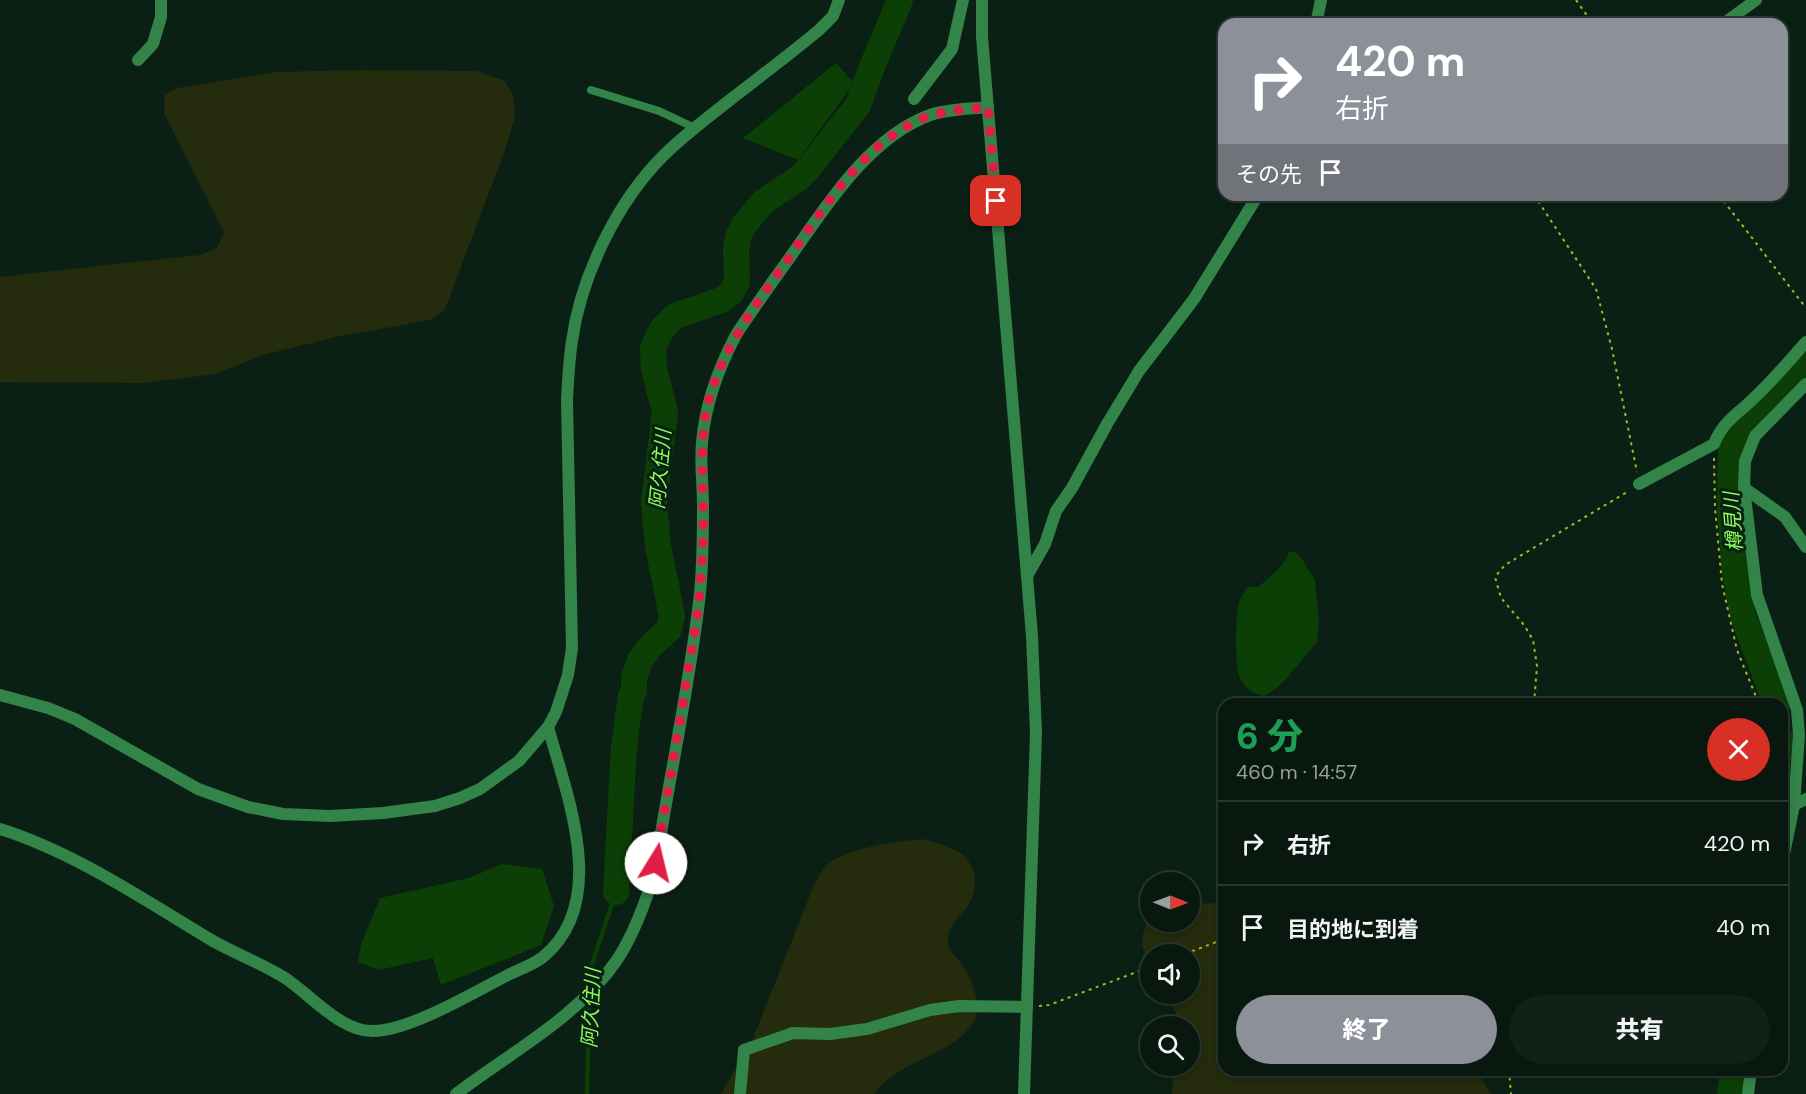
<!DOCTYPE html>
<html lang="ja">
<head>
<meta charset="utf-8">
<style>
  body { margin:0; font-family:"DM Sans","Noto Sans JP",sans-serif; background:#112118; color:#f1f3f6; height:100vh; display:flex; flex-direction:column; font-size:22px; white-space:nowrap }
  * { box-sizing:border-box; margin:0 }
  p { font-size:20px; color:#98a09e }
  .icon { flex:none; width:33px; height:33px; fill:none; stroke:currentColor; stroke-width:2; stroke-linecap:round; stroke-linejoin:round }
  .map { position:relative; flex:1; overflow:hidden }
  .drawer { position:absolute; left:1218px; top:698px; width:570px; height:378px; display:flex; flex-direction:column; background:#08180f; border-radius:18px; box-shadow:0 3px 9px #0003,0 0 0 2px #29372f }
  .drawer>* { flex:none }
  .banner { position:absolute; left:1218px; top:18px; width:570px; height:183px; border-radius:18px; box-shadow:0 3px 9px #0003,0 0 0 2px #29372f; background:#8c9099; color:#fff; overflow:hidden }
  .needle { width:39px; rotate:91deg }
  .buttons { position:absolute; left:1140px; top:872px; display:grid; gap:12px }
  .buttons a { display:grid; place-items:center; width:60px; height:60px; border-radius:50%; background:#08180f; box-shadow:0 3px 9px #0003,0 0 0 2px #29372f; font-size:30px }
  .pin { position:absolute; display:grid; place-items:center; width:51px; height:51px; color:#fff; margin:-26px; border-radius:12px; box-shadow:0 3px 9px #0006 }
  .me { position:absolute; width:66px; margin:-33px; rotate:9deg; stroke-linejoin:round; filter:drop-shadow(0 0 4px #0008) }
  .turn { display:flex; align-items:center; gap:21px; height:126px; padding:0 18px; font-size:27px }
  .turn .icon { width:78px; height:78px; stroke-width:2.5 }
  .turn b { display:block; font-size:42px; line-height:51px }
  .then { display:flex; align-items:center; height:57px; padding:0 18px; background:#0003; gap:12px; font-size:22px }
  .round { display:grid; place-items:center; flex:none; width:63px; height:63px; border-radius:32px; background:#112118 }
  .overview { display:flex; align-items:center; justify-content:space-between; height:102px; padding:0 18px }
  h1 { font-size:36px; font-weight:800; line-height:45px; color:#1e9e55 }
  .primary-button { display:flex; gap:12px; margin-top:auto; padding:12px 18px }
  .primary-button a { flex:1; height:69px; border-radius:36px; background:#8c9099; color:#fff; font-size:24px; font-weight:800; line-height:69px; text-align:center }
  .primary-button a+a { background:#112118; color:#f1f3f6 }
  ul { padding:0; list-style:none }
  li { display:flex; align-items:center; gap:18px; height:84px; padding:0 18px; border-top:2px solid #29372f }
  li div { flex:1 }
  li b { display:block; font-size:22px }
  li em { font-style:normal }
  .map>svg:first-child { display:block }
  .green { fill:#252b0d }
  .water { fill:#0c3f05 }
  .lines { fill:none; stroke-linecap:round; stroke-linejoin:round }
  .stream { stroke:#0c3f05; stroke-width:4.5 }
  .river { stroke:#0c3f05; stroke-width:26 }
  .path { stroke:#a0ba23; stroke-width:2; stroke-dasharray:3 4.5; stroke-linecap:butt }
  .service { stroke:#328448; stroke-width:8 }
  .minor { stroke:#328448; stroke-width:12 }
  .tertiary { stroke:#328448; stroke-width:12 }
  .route { stroke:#e11d48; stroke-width:10; stroke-dasharray:0 18 }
  .labels { text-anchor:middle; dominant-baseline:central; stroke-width:6; stroke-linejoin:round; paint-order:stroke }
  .water-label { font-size:20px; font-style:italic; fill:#8bff58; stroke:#0b2014 }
</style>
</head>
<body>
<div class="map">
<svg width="1806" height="1094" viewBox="0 0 1806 1094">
  <rect width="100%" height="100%" fill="#0b2014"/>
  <!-- green -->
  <g class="green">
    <polygon points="364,70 476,71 505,81 513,95 515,116 505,150 445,309 430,320 336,337 263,355 216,374 143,383 0,382 0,277 200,255 217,248 224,232 164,113 165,95 177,88 276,72"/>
    <path d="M922,839c12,3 24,6 35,12 18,9 23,35 13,51 -7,14 -23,21 -22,39 0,11 8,14 13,22 10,15 23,44 12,60 -22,33 -74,37 -99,71h-153l31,-53 62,-156c4,-7 8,-15 13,-20 21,-18 69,-23 95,-26z"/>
    <path d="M1224,903v167h252l15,24h-319l2,-29h16v-39h-13l-1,-12 -9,-21h23v-39h-40v10c-10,-18 -11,-26 0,-45v2h40v-17z"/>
  </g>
  <!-- water -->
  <g class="water">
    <polygon points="836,63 854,83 798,160 743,138"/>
    <path d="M1289,552h6l7,7 13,21 4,43 -2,19 -31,37 -12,11 -10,6c-10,-2 -18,-7 -23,-16 -7,-12 -6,-67 -1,-80 2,-5 5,-9 7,-13h12c12,-13 24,-18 30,-35z"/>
    <polygon points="502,864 542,869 554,906 541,945 441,985 433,958 378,970 358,962 361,945 380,898 469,878"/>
  </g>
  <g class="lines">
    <!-- stream -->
    <g class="stream">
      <polyline points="589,989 589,973 616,892"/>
      <polyline points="587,1094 589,998"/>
    </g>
    <!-- river -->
    <g class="river">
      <polyline points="1776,704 1742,613 1734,565 1730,507 1731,452 1735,432 1806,365"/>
      <polyline points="1782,740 1782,751"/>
      <polyline points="616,892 624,746 631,696 634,691 634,678 640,660 651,646 669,629 672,616 658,546 654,503 665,412 654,369 653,348 662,329 675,316 721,300 731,293 737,282 736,249 738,237 744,225 763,202 799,178 808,169 858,105 874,62 900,0"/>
      <polyline points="1730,1094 1733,1070"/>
    </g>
    <!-- path -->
    <g class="path">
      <polyline points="1576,0 1593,24"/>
      <polyline points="1534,195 1596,289 1612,349 1637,472"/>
      <polyline points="1719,195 1806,308"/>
      <polyline points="1714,458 1715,508 1722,584 1737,650 1759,704"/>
      <polyline points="1534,704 1537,666 1533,640 1524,625 1501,598 1495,577 1505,565 1627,492"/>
      <polyline points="1185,954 1224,939"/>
      <polyline points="1039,1006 1049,1005 1150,967"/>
      <polyline points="1509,1070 1511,1094"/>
    </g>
    <!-- service -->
    <polyline class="service" points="591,90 659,111 695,128"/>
    <!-- minor -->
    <g class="minor">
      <polyline points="1316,24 1321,0"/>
      <polyline points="1723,24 1756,0"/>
      <polyline points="138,60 153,44 161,17 161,0"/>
      <polyline points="914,99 952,49 963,0"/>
      <path d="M1639,484l75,-40c9,-23 24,-30 40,-46 19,-18 35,-37 52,-56"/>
      <polyline points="1744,488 1785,517 1806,547"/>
      <polyline points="1027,576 1045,544 1056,511 1072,488 1107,424 1139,371 1194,299 1258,195"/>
      <polyline points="1782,803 1794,805 1806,799"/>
      <polyline points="1782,864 1794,805 1799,735 1797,710 1757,595 1744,488 1745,461 1755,436 1806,384"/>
      <polyline points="740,1094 744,1050 793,1033 830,1034 867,1029 930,1010 959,1006 1027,1007"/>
      <polyline points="1748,1094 1751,1070"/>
    </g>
    <!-- tertiary -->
    <g class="tertiary">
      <polyline points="982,0 982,37 1032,636 1036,733 1024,1094"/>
      <path d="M0,695l48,13 27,11 123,70 50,18 35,7 47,2 53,-3 52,-7 25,-8 20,-9 39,-28 29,-34 8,-15 12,-37 4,-27 -5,-248c1,-20 2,-40 5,-59 9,-65 45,-139 91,-185 20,-20 42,-36 63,-53 31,-24 63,-48 93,-73l14,-14 6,-16"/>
      <path d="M0,829c74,23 146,72 213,112 23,13 50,23 72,37 26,17 56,54 88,53 36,0 100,-38 133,-55 12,-6 27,-11 37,-19 67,-55 24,-161 5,-230"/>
      <path d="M456,1094c55,-42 121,-76 161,-134 17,-26 27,-55 37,-84 14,-92 34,-182 45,-274 4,-32 4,-64 4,-96 0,-21 -3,-42 -1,-63 3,-39 16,-74 34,-108 18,-28 38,-55 57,-82 35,-50 77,-116 137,-138 18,-6 39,-6 58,-8"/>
    </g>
  </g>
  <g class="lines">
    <!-- route -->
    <path class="route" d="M656,863c10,-64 22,-128 32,-192 4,-24 9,-48 11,-72 3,-32 5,-64 4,-95 -1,-37 -3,-72 7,-108 15,-51 46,-91 76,-134 36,-51 73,-113 131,-141 22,-11 47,-11 71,-14l8,94"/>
  </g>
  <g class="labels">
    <!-- water labels -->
    <g class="water-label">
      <text transform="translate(660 469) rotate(-85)">阿久住川</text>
      <text transform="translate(1733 522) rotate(-94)">樽見川</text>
      <text transform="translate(591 1008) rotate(-87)">阿久住川</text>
    </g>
  </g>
</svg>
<div class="buttons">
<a><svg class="needle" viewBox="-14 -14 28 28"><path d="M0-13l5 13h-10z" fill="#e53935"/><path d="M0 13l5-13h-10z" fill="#98a09e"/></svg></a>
<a><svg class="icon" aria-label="sound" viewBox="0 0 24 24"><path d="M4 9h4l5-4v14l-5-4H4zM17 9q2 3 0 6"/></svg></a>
<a><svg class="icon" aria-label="search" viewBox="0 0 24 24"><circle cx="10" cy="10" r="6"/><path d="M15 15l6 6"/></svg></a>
</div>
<div class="pin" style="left:996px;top:201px;background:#d93025"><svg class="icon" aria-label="arrive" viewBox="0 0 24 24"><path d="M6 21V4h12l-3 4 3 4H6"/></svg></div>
<svg class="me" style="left:656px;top:863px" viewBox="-20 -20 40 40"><circle r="19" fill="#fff"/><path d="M0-13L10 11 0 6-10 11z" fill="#e11d48"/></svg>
<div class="banner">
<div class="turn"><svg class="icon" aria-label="right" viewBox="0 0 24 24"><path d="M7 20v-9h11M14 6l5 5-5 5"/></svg><div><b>420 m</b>右折</div></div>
<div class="then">その先<svg class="icon" aria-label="arrive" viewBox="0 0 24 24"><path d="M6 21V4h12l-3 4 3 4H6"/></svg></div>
</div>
<section class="drawer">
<div class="overview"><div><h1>6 分</h1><p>460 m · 14:57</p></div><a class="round" style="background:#d93025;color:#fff"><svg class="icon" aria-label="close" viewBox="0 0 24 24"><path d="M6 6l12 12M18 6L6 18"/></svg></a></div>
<ul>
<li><svg class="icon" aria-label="right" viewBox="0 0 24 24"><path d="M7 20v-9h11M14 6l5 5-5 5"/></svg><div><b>右折</b></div><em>420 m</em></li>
<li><svg class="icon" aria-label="arrive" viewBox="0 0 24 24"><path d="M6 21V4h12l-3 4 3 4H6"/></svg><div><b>目的地に到着</b></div><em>40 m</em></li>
</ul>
<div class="primary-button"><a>終了</a><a>共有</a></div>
</section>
</div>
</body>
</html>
